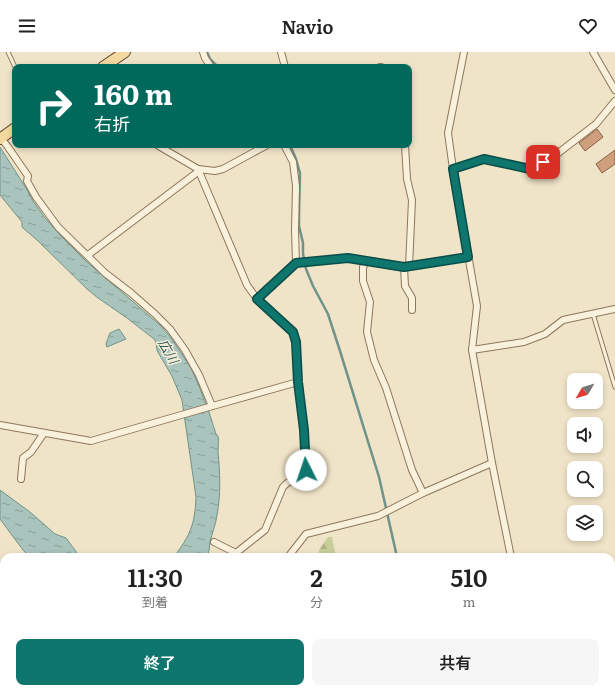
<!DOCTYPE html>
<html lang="ja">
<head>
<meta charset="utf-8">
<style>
  body { margin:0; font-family:Literata,"Noto Sans JP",serif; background:#f6f6f6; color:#222; height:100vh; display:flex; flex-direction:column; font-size:15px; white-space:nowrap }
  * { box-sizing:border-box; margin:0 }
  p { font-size:13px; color:#767676 }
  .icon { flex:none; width:22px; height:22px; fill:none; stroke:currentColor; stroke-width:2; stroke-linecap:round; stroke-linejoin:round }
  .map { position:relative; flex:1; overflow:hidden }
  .drawer { position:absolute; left:0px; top:501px; width:615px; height:140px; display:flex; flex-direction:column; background:#fff; border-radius:12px 12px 0 0; box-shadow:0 2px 6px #0003 }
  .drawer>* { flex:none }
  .banner { position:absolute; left:12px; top:12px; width:400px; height:84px; border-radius:8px; box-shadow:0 2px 6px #0003; background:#00695c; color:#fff; overflow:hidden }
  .needle { width:26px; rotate:232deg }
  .tools { position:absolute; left:567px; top:321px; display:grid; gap:8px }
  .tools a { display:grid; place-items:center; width:36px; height:36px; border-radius:8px; background:#fff; box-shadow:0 2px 6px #0003; font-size:20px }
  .pin { position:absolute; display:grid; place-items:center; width:34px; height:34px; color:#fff; margin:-17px; border-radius:8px; box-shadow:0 2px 6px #0006 }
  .me { position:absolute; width:44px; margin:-22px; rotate:356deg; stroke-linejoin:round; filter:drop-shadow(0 0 3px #0008) }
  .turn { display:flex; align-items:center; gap:14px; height:84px; padding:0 16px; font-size:18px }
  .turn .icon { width:52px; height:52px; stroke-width:2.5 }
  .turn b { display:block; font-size:28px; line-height:34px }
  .eta { display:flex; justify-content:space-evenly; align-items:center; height:68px; text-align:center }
  .eta b { font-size:24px; font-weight:600; line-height:28px }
  .action { display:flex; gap:8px; margin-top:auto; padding:8px 16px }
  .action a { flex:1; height:46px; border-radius:8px; background:#0f766e; color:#fff; font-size:16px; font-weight:600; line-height:46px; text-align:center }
  .action a+a { background:#f6f6f6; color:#222 }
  header { display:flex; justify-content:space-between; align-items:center; height:52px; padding:0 16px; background:#fff; font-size:18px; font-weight:600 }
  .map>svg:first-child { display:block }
  .forest { fill:url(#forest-firs) }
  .water { fill:url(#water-ripples); stroke:#6f938a }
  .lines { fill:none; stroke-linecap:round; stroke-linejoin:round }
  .stream { stroke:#6f938a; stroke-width:2.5 }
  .building { fill:#cf9f7d; stroke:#8d5f41 }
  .service-casing { stroke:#8d765c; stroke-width:5 }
  .minor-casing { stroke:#8d765c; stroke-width:8 }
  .primary-casing { stroke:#5b4430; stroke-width:12 }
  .service { stroke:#faf1dc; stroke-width:3 }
  .minor { stroke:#faf1dc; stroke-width:6 }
  .primary { stroke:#f3d9a0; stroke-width:10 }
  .route-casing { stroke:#0a4d48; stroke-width:10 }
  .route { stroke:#0f766e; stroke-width:7 }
  .labels { text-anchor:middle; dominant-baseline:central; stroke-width:3; stroke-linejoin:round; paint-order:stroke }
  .water-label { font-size:13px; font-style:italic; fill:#2f5d5a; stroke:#f7eed8 }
</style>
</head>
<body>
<header><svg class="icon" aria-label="menu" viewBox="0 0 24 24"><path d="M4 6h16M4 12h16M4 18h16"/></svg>Navio<svg class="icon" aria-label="heart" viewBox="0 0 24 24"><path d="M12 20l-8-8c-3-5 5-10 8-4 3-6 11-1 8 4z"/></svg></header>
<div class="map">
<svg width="615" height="641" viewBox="0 0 615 641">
  <defs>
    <pattern id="forest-firs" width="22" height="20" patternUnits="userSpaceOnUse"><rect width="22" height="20" fill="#c9cf9b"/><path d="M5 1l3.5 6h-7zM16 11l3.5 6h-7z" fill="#aeb285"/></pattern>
    <pattern id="water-ripples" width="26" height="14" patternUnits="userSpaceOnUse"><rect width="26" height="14" fill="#a9c4bc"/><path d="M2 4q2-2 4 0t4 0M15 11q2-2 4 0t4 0" fill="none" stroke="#8ba098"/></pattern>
  </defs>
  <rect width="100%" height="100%" fill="#f0e4c8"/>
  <!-- forest -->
  <polygon class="forest" points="328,485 332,485 336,505 310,505 317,505 320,496"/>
  <!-- water -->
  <g class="water">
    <path d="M0,95l26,41 7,13 12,17 16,18 25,25 75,65 11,13 19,29 8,18 10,26 6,19 1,3 2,2c1,6 0,11 0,16 2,21 3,42 -1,63 -1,9 -5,18 -7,27 -1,6 0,10 -4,15h-32c16,-22 21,-32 22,-60l-14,-97 -10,-24 -13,-22 -2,-4 -1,-8 -2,-3 -27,-21 -29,-20 -11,-9 -50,-49 -14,-12 -1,-1v-5l-22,-27z"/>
    <polygon points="119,277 126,287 107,295 106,292 110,281"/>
    <polygon points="0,438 30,460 55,482 66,486 80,505 30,505 23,498 0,467"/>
  </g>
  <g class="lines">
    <!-- stream -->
    <g class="stream">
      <polyline points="207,0 210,7 218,15"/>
      <polyline points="290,93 296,107 300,121 299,162 299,174 303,191 303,202 306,217 313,234 328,262 340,299 379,425 397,505"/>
      <polyline points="240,637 241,641"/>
      <polyline points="425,637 427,641"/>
    </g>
  </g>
  <!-- building -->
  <g class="building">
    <polygon points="597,77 603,85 585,99 579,91"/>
    <polygon points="615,98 615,112 602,121 596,112"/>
  </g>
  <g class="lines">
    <defs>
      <g id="service">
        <polyline points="8,0 15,15"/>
        <polyline points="593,262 615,335"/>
      </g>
      <g id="minor">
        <polyline points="203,0 205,6 211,15"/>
        <polyline points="281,0 285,15"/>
        <polyline points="464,0 448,81 453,117 477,254 472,298 492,411 511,505"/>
        <polyline points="593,0 615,38"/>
        <polyline points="380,15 381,15"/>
        <polyline points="1,86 8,95 28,124 27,129 36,145 58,175 105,221 131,241 155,262 170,277 185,298 199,323 212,354"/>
        <polyline points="157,93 198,117 215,119 223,117 267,93"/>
        <polyline points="284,93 293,110 296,134 295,178 296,211"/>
        <polyline points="405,93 407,127 412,148 409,215"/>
        <path d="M198,117l49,116 10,14 36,33 3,10 2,40 6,48 2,40 -2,5c-8,3 -15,5 -21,12l-18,43 -29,23 -22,-11"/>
        <polyline points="453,117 483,107 530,117 557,102 596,72 615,49"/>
        <polyline points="88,203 199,119"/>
        <polyline points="366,210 363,215 363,229 370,250 367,280 374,308 386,336 412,418 423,441"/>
        <polyline points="404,215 405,234 412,246 412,258"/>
        <polyline points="257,247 296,211 348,206 404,215 468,205"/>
        <polyline points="472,298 524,290 545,282 563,268 615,257"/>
        <polyline points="0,373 91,389 209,355 298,330"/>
        <polyline points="21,427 23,406 31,400 44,381"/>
        <polyline points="288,505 306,482 378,464 423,441 492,411"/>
        <polyline points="0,544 4,541"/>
        <polyline points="534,637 534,641"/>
      </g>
      <g id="primary">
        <polyline points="103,15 125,0"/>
        <polyline points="0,87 15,76"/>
        <polyline points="0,520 4,527"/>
        <polyline points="70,637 73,641"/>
      </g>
    </defs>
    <!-- service casing -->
    <use href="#service" class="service-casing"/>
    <!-- minor casing -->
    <use href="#minor" class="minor-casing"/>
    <!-- primary casing -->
    <use href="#primary" class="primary-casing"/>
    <!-- service -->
    <use href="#service" class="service"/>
    <!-- minor -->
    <use href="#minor" class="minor"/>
    <!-- primary -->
    <use href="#primary" class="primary"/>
  </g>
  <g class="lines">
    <defs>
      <polyline id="route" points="306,418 304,378 298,330 296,290 293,280 257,247 296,211 348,206 404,215 468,205 453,117 484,107 530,117 543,110"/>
    </defs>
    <!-- route casing -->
    <use href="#route" class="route-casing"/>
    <!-- route -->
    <use href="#route" class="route"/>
  </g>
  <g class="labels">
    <!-- water labels -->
    <g class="water-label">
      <text transform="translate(169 299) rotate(60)">広川</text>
    </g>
  </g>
</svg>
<div class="tools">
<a><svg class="needle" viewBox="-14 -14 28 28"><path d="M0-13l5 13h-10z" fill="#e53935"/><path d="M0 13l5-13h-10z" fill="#767676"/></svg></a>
<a><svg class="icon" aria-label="sound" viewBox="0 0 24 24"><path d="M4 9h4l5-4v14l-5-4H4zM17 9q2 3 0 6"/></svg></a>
<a><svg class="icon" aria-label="search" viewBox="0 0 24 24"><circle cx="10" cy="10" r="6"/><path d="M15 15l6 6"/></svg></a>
<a><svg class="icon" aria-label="layers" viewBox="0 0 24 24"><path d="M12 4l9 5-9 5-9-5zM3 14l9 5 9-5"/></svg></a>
</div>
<div class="pin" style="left:543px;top:110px;background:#d93025"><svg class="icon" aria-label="arrive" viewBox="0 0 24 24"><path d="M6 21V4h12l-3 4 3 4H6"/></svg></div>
<svg class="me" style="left:306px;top:418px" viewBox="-20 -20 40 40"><circle r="19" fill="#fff"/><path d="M0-13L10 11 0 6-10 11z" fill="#0f766e"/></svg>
<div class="banner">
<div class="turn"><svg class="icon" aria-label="right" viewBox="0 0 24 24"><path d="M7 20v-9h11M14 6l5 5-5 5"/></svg><div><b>160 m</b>右折</div></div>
</div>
<section class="drawer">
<div class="eta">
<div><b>11:30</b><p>到着</p></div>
<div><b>2</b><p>分</p></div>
<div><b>510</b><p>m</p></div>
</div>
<div class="action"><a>終了</a><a>共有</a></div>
</section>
</div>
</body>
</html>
